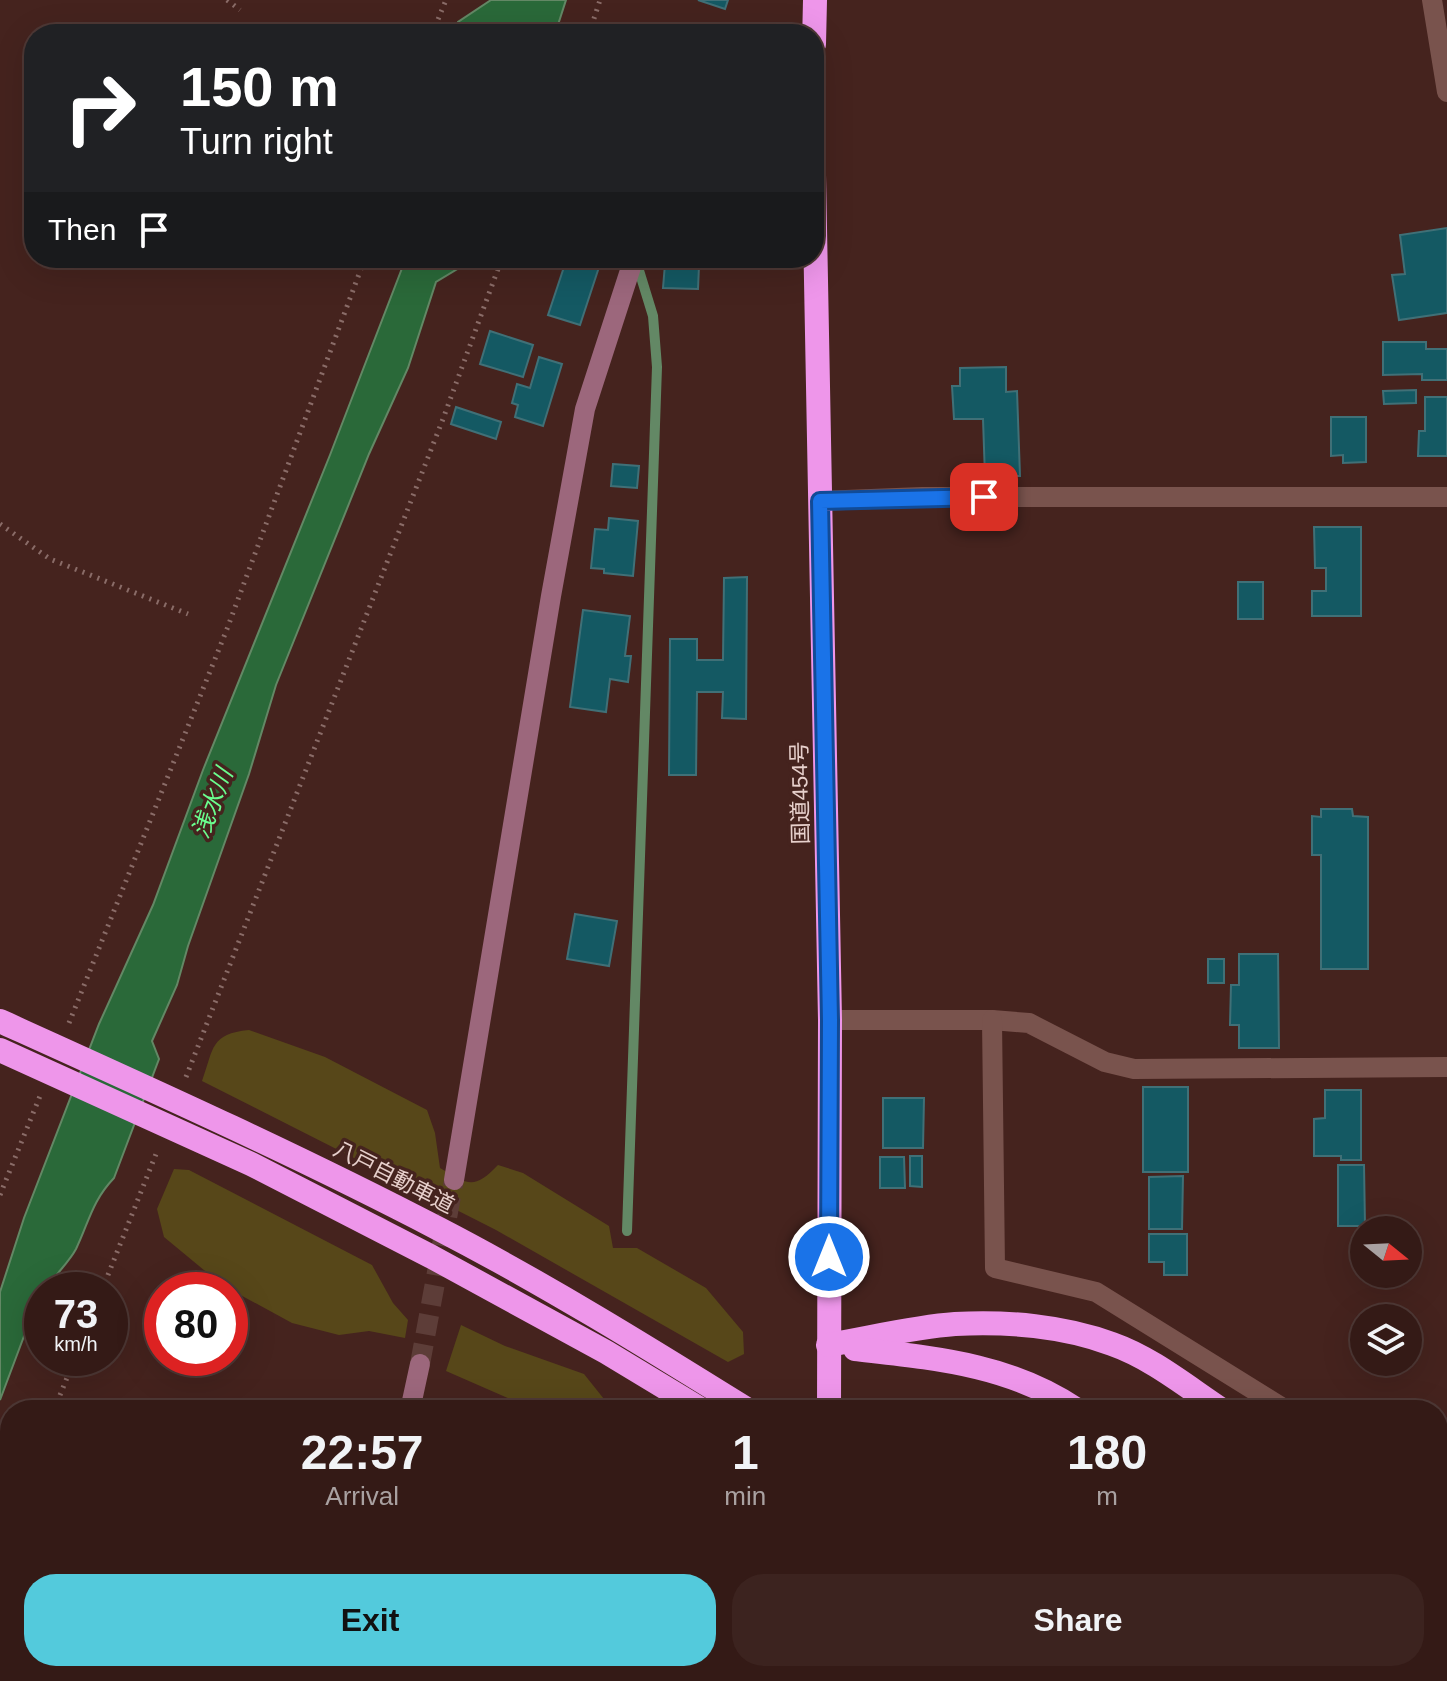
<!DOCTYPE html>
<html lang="en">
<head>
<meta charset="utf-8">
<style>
  body { margin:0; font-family:Helvetica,"Noto Sans JP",sans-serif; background:#3c231f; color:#f1f3f6; height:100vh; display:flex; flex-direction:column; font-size:30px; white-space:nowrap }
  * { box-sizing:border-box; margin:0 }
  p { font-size:26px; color:#a9a1a1 }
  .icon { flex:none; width:44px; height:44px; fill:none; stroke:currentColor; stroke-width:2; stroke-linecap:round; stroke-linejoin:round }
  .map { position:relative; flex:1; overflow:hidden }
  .side { position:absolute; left:0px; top:1400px; width:1448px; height:282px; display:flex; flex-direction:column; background:#341a16; border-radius:32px 32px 0 0; box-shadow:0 8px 32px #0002,0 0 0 2px #4e3835 }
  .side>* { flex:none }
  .banner { position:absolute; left:24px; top:24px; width:800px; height:244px; border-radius:32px; box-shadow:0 8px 32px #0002,0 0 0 2px #4e3835; background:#202124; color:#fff; overflow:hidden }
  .needle { width:52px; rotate:108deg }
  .controls { position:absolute; left:1350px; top:1216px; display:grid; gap:16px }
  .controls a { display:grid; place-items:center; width:72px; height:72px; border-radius:50%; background:#341a16; box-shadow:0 8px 32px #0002,0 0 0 2px #4e3835; font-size:40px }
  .speed { position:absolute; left:24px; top:1272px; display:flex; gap:16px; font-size:40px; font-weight:700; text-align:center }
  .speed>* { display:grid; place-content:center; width:104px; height:104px; border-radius:50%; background:#341a16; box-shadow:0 8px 32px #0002,0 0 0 2px #4e3835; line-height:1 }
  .speed small { font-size:20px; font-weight:400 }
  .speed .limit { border:12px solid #d22; background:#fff; color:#111 }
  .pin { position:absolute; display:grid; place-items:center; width:68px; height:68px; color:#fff; margin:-34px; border-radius:16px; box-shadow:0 4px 12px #0006 }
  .me { position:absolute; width:88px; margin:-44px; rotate:0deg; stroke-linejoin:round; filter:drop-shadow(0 0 6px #0008) }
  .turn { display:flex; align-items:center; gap:28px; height:168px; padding:0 24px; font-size:36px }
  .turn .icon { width:104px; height:104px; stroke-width:2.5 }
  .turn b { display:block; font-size:56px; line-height:68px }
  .then { display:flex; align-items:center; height:76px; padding:0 24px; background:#0003; gap:16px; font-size:30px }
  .eta { display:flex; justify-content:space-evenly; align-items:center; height:136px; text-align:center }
  .eta b { font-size:48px; font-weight:800; line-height:56px }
  .button { display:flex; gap:16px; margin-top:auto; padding:16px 24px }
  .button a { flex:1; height:92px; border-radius:32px; background:#53cadc; color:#111; font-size:32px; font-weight:800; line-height:92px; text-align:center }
  .button a+a { background:#3c231f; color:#f1f3f6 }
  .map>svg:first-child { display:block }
  .green { fill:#574719 }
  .water { fill:#2a6939; stroke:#638865; stroke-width:2 }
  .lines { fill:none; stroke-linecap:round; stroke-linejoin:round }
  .stream { stroke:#638865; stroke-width:10 }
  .building { fill:#145963; stroke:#407077; stroke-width:2 }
  .secondary-tunnel { stroke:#5d3d38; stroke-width:20; stroke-dasharray:20 10; stroke-linecap:butt }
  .path { stroke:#8a6c68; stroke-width:5; stroke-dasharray:2 6; stroke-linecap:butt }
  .lane { stroke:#79534d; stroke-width:20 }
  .street { stroke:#79534d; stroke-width:20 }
  .secondary { stroke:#9c677c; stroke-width:20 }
  .highway { stroke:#ee96ea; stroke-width:24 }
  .route-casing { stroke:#114b97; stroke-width:20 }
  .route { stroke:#1a73e8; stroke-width:14 }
  .labels { text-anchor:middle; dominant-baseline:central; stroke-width:7; stroke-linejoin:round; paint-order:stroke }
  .street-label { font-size:22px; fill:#e7d0cc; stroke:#45231e }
  .water-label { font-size:24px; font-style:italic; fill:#6afd8e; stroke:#45231e }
</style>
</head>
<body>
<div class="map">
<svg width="1447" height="1681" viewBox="0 0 1447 1681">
  <rect width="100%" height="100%" fill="#45231e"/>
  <!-- green -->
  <g class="green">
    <path d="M249,1030l76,27 102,53 8,23 5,35c28,16 33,23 58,-3l25,8 86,53 4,22h24l69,40 37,44 1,22 -16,8 -232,-132 -294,-149c12,-33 8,-47 47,-51z"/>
    <polygon points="174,1169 189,1170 372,1265 393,1303 408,1320 405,1338 369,1331 339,1335 292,1323 222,1285 164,1237 157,1209"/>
    <polygon points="461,1325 505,1346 584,1374 604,1399 603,1410 535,1410 446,1371"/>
  </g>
  <!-- water -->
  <g class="water">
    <polygon points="491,0 566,0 555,34 454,34 458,22"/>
    <path d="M406,258h60l-7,10 -23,14 -28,86 -39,86 -93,231 -27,89 -61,172 -11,39 -25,56 7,18 -45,119c-22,23 -25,44 -38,71 -8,15 -22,26 -30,41h-4v8l-10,17 -32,85v-108l24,-74 75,-194 54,-119 50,-135 127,-315z"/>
  </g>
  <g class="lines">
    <!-- stream -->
    <g class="stream">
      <polyline points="627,1231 657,367 653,316 637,264"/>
      <polyline points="615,1681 615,1672"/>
    </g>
  </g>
  <!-- building -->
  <g class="building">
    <polygon points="698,0 728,0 725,9"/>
    <polygon points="1447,228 1447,313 1399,320 1392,275 1405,274 1400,235"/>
    <polygon points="567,258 602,258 580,325 548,315"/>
    <polygon points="665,264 699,266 698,289 663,288"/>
    <polygon points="490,331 533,345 523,377 480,364"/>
    <polygon points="1383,342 1426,342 1426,349 1447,349 1447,380 1422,380 1422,374 1383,375"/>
    <polygon points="539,357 562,364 543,426 515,417 518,405 512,403 517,384 530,388"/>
    <polygon points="1006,367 1006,392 1017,391 1020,476 985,477 983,419 954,419 952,386 960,386 960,368"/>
    <polygon points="1416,390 1416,403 1384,404 1383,391"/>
    <polygon points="1425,397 1447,397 1447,456 1418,456 1419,431 1425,431"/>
    <polygon points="456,407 501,422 496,439 451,424"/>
    <polygon points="1331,417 1366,417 1366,462 1343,463 1343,455 1331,456"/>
    <polygon points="613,464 639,466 637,488 611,486"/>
    <polygon points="609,518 638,521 633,576 604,573 604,569 591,568 595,529 608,530"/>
    <polygon points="1314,527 1361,527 1361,616 1312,616 1312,591 1326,591 1326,568 1315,568"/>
    <polygon points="747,577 746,719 722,718 723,692 697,692 696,775 669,775 670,639 697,639 697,660 723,660 724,578"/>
    <rect x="1238" y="582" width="25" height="37"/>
    <polygon points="583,610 630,616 625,656 631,656 628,682 610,679 606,712 570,707"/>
    <polygon points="1321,809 1352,809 1353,816 1368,817 1368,969 1321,969 1321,855 1312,855 1312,816 1321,817"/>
    <polygon points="575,914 617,921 609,966 567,959"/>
    <polygon points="1239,954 1278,954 1279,1048 1239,1048 1239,1025 1230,1025 1231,985 1239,985"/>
    <rect x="1208" y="959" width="16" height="24"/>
    <rect x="1143" y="1087" width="45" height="85"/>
    <polygon points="1325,1090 1361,1090 1361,1160 1341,1160 1341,1156 1314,1156 1314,1119 1325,1118"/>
    <polygon points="883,1098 924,1098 923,1148 883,1148"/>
    <polygon points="910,1156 922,1156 922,1187 910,1186"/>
    <polygon points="880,1157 904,1157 905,1188 880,1188"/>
    <polygon points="1338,1165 1364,1165 1365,1226 1338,1226"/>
    <polygon points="1183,1176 1182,1229 1149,1229 1149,1177"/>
    <polygon points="1149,1234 1187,1234 1187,1275 1164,1275 1164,1262 1149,1262"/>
    <polygon points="268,1672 310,1673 310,1681 268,1681"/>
    <polygon points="549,1672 592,1672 592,1677 576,1676 576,1681 549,1681"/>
  </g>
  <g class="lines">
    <!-- secondary-tunnel -->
    <polyline class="secondary-tunnel" points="420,1364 454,1180"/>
    <!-- path -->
    <g class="path">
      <polyline points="227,0 240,10"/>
      <polyline points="432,34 446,0"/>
      <polyline points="589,34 600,0"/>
      <polyline points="0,524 50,559 188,614"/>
      <polyline points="69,1023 227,629 365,258"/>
      <polyline points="186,1077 443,419 502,258"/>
      <polyline points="0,1195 40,1096"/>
      <polyline points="102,1290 158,1149"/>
      <polyline points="54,1410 75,1358"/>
      <polyline points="0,1542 10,1517"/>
    </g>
    <!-- lane -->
    <polyline class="lane" points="1438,1575 1447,1576"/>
    <!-- street -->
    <g class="street">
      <polyline points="1432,0 1447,92"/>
      <polyline points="820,501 922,497 1447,497"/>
      <polyline points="830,1020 992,1020 1029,1023 1105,1062 1134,1069 1447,1067"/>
      <polyline points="992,1020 995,1268 1096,1292 1286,1410"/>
      <polyline points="1438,1505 1447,1511"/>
    </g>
    <!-- secondary -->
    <g class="secondary">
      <polyline points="454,1180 551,596 585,409 634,258"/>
      <polyline points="410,1410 420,1364"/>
      <polyline points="343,1681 346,1672"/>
    </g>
    <!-- highway -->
    <g class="highway">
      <polyline points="814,44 815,0"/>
      <polyline points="814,175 830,1020 829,1410"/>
      <path d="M0,1021c148,67 295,133 439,208 106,55 208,118 309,181"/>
      <polyline points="0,1050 251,1164 432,1257 606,1352 702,1410"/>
      <path d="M828,1345c42,-7 85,-18 127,-21 51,-3 109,2 157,20 40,14 75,43 110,66"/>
      <path d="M855,1349c78,9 155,15 222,61"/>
      <polyline points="1438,1557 1447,1563"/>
      <polyline points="830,1672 830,1681"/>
      <polyline points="1113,1672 1127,1681"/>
      <polyline points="1157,1672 1171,1681"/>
      <polyline points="1407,1672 1420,1681"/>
    </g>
  </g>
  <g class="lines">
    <defs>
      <polyline id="route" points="829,1257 830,1020 820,501 984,497"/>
    </defs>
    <!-- route casing -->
    <use href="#route" class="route-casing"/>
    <!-- route -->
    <use href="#route" class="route"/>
  </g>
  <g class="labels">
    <!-- street labels -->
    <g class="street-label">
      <text transform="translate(800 793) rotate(-91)">国道454号</text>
      <text transform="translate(394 1177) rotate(27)">八戸自動車道</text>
    </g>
    <!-- water labels -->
    <g class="water-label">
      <text transform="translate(212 803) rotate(-69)">浅水川</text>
    </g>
  </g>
</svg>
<div class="controls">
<a><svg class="needle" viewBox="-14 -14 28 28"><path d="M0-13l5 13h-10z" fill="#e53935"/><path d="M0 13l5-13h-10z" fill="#a9a1a1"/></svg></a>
<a><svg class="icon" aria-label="layers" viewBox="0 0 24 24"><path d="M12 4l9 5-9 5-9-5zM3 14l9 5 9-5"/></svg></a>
</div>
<div class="speed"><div>73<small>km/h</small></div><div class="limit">80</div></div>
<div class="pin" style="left:984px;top:497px;background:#d93025"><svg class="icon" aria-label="arrive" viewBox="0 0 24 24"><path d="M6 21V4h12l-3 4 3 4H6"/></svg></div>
<svg class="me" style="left:829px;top:1257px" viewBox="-20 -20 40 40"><circle r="17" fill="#1a73e8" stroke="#fff" stroke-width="3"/><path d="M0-11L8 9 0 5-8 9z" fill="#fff"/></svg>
<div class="banner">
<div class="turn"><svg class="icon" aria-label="right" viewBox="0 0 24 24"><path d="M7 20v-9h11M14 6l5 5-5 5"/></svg><div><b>150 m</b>Turn right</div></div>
<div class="then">Then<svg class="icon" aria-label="arrive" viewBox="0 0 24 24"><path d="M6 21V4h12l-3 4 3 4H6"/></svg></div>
</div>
<section class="side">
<div class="eta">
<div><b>22:57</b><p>Arrival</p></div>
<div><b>1</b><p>min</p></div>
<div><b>180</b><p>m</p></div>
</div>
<div class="button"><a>Exit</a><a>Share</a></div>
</section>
</div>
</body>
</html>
